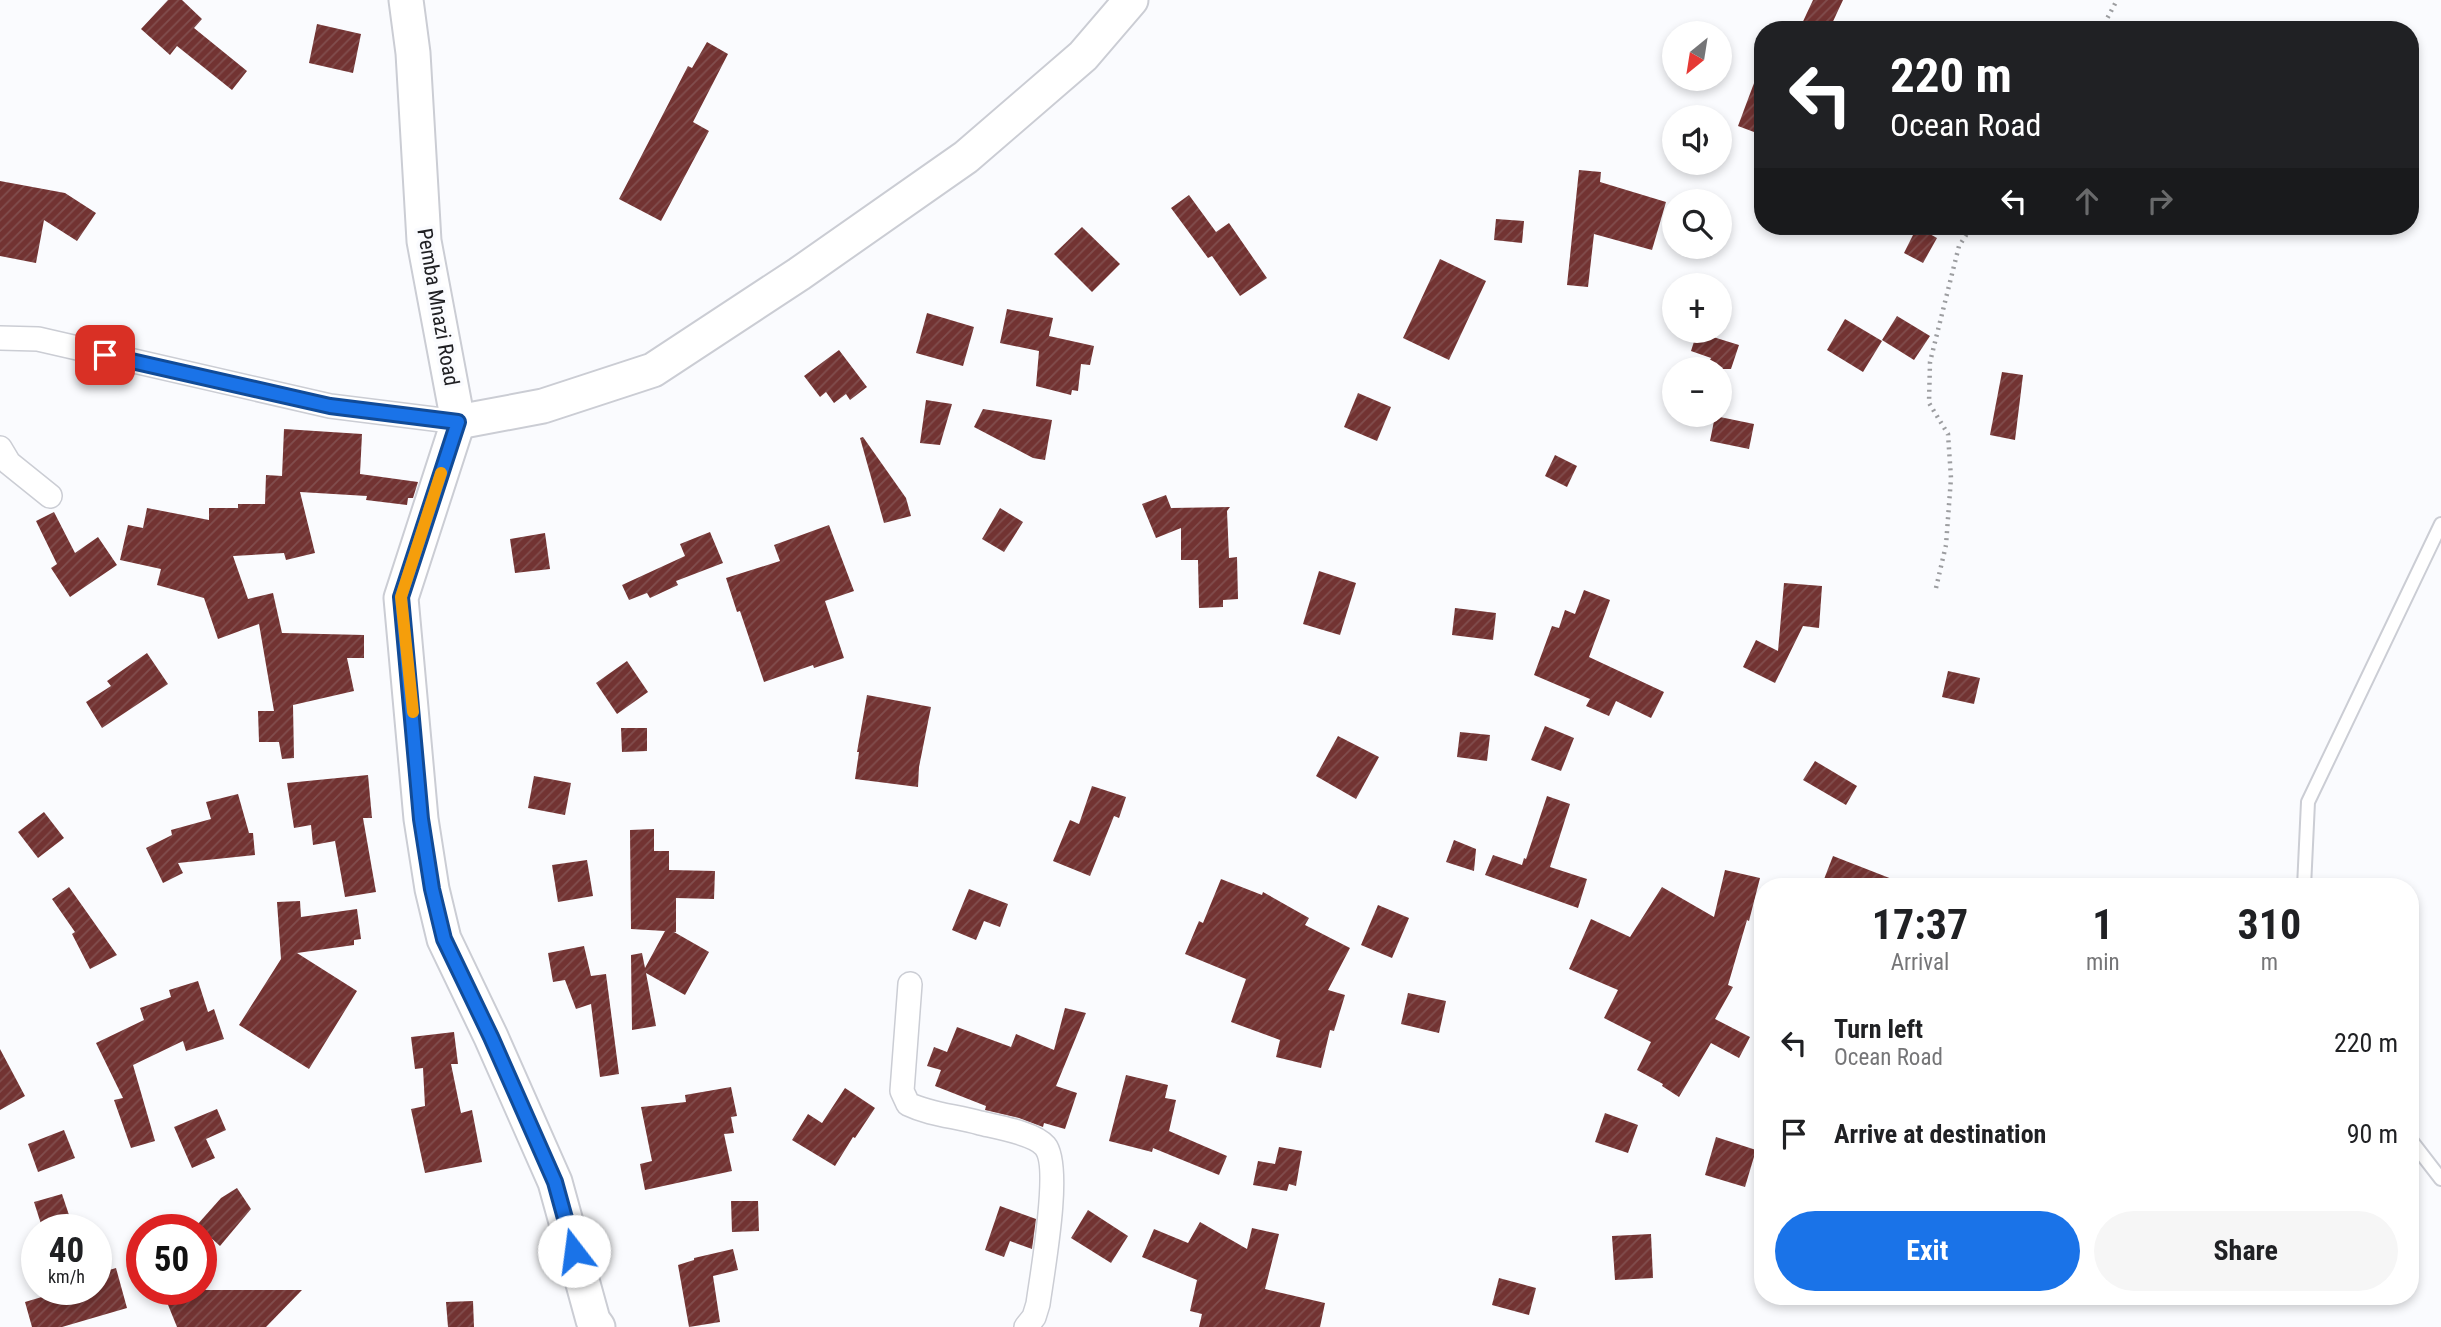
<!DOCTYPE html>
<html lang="en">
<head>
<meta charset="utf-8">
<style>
  body { margin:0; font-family:"Roboto Condensed",sans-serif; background:#f6f6f6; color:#202124; height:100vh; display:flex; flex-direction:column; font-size:26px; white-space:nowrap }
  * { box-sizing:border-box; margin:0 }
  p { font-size:23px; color:#757577 }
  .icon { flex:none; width:38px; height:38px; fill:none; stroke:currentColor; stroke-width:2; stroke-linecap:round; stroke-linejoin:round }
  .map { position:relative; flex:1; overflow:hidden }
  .side { position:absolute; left:1754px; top:878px; width:665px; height:427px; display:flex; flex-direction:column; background:#fff; border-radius:28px; box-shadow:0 4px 10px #0003 }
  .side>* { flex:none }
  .guide { position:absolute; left:1754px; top:21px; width:665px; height:214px; border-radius:28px; box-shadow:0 4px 10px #0003; background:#202124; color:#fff; overflow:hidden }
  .needle { width:46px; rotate:210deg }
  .controls { position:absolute; left:1662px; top:21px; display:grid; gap:14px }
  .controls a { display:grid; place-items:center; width:70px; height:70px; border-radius:50%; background:#fff; box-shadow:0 4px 10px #0003; font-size:35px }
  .speed { position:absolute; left:21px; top:1214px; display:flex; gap:14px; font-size:35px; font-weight:700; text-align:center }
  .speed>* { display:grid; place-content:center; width:91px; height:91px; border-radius:50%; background:#fff; box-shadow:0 4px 10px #0003; line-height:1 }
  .speed small { font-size:18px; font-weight:400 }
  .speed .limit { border:10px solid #d22; background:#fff; color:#111 }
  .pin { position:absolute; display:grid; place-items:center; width:60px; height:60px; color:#fff; margin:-30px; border-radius:14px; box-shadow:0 4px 10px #0006 }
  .me { position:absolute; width:77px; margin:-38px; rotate:345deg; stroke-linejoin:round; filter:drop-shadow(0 0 5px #0008) }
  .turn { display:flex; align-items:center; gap:24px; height:147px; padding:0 21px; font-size:32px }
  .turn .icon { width:91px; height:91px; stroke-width:2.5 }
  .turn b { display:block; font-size:49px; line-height:60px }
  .lanes { display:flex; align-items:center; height:66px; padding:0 21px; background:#0003; justify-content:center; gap:35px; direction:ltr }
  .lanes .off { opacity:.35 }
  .eta { display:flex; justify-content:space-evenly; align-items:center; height:119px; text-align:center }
  .eta b { font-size:42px; font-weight:700; line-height:49px }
  .button { display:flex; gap:14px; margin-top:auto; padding:14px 21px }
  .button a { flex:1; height:80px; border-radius:42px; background:#1a73e8; color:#fff; font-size:28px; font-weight:700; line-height:80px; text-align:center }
  .button a+a { background:#f6f6f6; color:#202124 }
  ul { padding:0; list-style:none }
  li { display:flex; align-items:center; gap:21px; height:91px; padding:0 21px }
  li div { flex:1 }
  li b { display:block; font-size:26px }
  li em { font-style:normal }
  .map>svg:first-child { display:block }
  .building { fill:url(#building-hatch) }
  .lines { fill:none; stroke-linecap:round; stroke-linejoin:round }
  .lane-casing { stroke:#cbcdd4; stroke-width:16 }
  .street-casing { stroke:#cbcdd4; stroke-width:26 }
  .secondary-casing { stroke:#cbcdd4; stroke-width:37 }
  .path { stroke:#9c9da0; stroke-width:4.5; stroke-dasharray:2 5; stroke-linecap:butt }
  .lane { stroke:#fff; stroke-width:12 }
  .street { stroke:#fff; stroke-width:23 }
  .secondary { stroke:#fff; stroke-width:33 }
  .route-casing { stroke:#114b97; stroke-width:18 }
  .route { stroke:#1a73e8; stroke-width:12 }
  .slow { stroke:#f59e0b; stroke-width:12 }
  .labels { text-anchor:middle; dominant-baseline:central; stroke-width:7; stroke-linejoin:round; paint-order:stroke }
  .street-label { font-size:21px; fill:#202023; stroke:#fafbfe }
</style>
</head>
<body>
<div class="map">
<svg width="2441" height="1327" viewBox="0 0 2441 1327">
  <defs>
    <pattern id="building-hatch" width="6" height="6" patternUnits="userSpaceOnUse" patternTransform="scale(1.75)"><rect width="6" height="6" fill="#723332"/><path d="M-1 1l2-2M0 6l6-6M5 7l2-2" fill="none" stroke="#814e4e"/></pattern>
  </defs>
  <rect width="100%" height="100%" fill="#fafbfe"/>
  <!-- building -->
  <g class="building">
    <polygon points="168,0 182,0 202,19 194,28 247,71 232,90 177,46 170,55 141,29"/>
    <polygon points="1813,0 1843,0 1829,30 1799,30"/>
    <polygon points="317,24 361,34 353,73 309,63"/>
    <polygon points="707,42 728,54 693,122 709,131 661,221 619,199 688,66 692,68"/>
    <polygon points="1760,67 1762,67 1762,135 1738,126"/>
    <polygon points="1579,170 1601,172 1600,182 1666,202 1652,250 1594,234 1588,287 1567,285"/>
    <polygon points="0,181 65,193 96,213 77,241 44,220 36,263 0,256"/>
    <polygon points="1189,195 1216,232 1229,223 1267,278 1240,296 1212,256 1208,258 1171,208"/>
    <polygon points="1496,219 1524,221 1522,243 1494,240"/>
    <polygon points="1082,227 1120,264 1092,292 1054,254"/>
    <polygon points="1917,227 1937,238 1923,263 1904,253"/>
    <polygon points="1440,259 1486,281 1449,360 1403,338"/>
    <polygon points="1007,309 1053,318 1049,336 1094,346 1090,365 1081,364 1078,391 1072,390 1071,395 1036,386 1039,351 1000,343"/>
    <polygon points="927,313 974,327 963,366 916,353"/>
    <polygon points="1897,316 1930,336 1914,360 1882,340"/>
    <polygon points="1845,319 1882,341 1863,372 1827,350"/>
    <polygon points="1697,332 1739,345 1731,369 1705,369 1711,358 1691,351"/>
    <polygon points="839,350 867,387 850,400 846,394 834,403 826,392 820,397 804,376"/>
    <polygon points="2002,372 2023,375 2015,440 1990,435"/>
    <polygon points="1358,393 1391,407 1377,441 1344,427"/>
    <polygon points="926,400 952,404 940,445 920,443"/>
    <polygon points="983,409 1052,420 1045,460 1033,458 974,427"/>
    <polygon points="1715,416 1754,424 1749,449 1710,441"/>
    <polygon points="284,429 362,434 360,474 418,482 413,498 408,498 407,505 366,500 367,496 300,492 315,553 286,560 284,553 233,556 248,599 273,593 282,633 364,635 364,658 347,658 354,691 293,705 294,758 282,759 279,742 259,742 258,711 274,711 259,624 218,639 204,598 157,585 161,569 120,560 128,525 143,528 147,508 209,520 209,508 238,508 238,504 265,504 266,475 282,476"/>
    <polygon points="863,437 906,498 911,516 884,523 860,438"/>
    <polygon points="1555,455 1577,466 1567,487 1545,476"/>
    <polygon points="1166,495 1171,508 1230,507 1227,511 1229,558 1237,557 1238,599 1223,600 1223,607 1199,608 1198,560 1181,560 1181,528 1156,538 1142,504"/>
    <polygon points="1000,508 1023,522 1004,552 982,539"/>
    <polygon points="54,512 75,553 98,537 117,565 70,597 51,568 57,564 36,521"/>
    <polygon points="829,525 854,591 825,601 844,658 814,668 813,665 764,682 740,611 737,612 726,578 780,561 774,545"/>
    <polygon points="710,532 723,563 676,581 678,585 650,598 647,593 629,600 622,585 685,556 680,544"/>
    <polygon points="545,533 550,569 515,573 510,539"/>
    <polygon points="1319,571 1356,583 1340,635 1303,624"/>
    <polygon points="1784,583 1822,586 1819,628 1803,626 1775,683 1743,667 1756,640 1778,651"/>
    <polygon points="1584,590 1610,600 1589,657 1664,692 1651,718 1616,701 1609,716 1586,706 1590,699 1534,675 1552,626 1559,628 1565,610 1575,614"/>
    <polygon points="1455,608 1496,613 1493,640 1452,635"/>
    <polygon points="147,653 168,684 102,728 86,702 111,686 107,681"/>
    <polygon points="627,661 648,692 617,714 596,683"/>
    <polygon points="1948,671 1980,678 1974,704 1942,697"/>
    <polygon points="867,695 931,707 919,767 918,787 855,779 859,752 857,752"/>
    <polygon points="1545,726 1574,738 1561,771 1531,760"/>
    <polygon points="621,728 647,728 647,751 622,752"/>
    <polygon points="1460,732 1490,735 1487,761 1457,757"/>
    <polygon points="1338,736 1379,757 1356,799 1316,776"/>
    <polygon points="1815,761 1857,786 1846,805 1803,780"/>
    <polygon points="368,775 372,818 363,818 376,892 345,897 335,841 313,845 311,825 294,828 287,783"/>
    <polygon points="534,776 571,783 565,815 528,808"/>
    <polygon points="1092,786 1126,797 1119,818 1114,816 1090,876 1053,861 1070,820 1079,824"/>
    <polygon points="238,794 249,833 253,833 255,855 178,863 183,873 163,883 146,848 172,835 171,830 211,819 206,802"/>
    <polygon points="1547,796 1570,804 1550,867 1587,879 1578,908 1485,875 1493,855 1522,865 1524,858 1526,859"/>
    <polygon points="44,812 64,838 38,858 18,832"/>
    <polygon points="654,829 654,851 669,851 669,870 715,871 714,899 676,898 676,932 674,932 709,952 685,995 646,973 656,1026 632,1030 631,955 642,953 645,968 665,931 631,929 630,830"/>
    <polygon points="1454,840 1476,849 1474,871 1446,862"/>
    <polygon points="1833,856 1910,886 1910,887 1821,887"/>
    <polygon points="587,860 593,896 558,902 552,865"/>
    <polygon points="1725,870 1760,878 1749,921 1747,920 1728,985 1733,987 1715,1019 1750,1037 1739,1058 1711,1043 1679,1097 1662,1086 1663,1084 1637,1070 1651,1042 1604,1018 1618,990 1569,969 1591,919 1630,937 1662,887 1714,917"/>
    <polygon points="1221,879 1262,895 1263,892 1309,918 1305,925 1350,948 1328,990 1345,995 1334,1031 1330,1030 1321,1068 1276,1057 1280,1040 1231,1022 1246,979 1185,954 1199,921 1203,923"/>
    <polygon points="69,887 117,955 90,969 72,934 75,932 52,899"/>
    <polygon points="969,889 1008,904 1000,927 984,921 976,940 952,930"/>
    <polygon points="300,901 301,917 357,909 361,939 354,940 354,945 297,953 357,991 309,1069 239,1025 281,959 277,902"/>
    <polygon points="1378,905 1409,918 1392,958 1361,945"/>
    <polygon points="584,946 591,976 606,974 619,1074 600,1077 591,1004 576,1009 565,980 553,982 548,953"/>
    <polygon points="198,981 208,1012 214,1009 224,1039 186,1051 183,1041 133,1065 155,1141 131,1148 114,1100 123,1098 96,1043 144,1020 140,1008 171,997 169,990"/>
    <polygon points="1408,993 1446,1001 1439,1033 1401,1024"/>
    <polygon points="1065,1008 1086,1013 1056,1086 1077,1093 1065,1129 1044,1123 1043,1127 1019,1118 985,1110 986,1106 935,1086 941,1070 927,1066 934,1047 947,1052 957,1027 1011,1047 1016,1034 1054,1050"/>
    <polygon points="454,1032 458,1064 451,1064 461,1113 472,1110 482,1162 425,1173 411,1109 425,1106 423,1068 415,1069 411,1037"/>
    <polygon points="0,1049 25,1096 0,1110"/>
    <polygon points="1126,1075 1168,1085 1165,1098 1176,1100 1169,1131 1227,1156 1219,1175 1153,1148 1152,1152 1109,1141"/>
    <polygon points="731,1087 737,1116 731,1117 734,1133 724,1134 732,1171 645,1190 640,1164 652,1161 641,1107 686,1102 685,1095"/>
    <polygon points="845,1088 875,1108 855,1138 853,1137 835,1166 792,1140 808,1114 822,1123"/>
    <polygon points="217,1109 226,1130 206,1139 215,1158 192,1168 174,1127"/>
    <polygon points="1605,1113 1638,1125 1628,1153 1595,1142"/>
    <polygon points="64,1130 75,1158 38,1172 28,1144"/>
    <polygon points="1716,1137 1756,1150 1745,1187 1705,1175"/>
    <polygon points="1279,1147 1302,1151 1296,1186 1289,1184 1287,1191 1253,1185 1258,1161 1275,1164"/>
    <polygon points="237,1188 251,1209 220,1246 197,1225 221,1198"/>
    <polygon points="62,1194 69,1215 41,1224 34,1202"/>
    <polygon points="731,1201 758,1201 759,1231 732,1232"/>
    <polygon points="1000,1206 1036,1219 1032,1249 1010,1241 1004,1257 985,1250"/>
    <polygon points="1088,1210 1128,1236 1111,1263 1071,1238"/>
    <polygon points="1200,1222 1247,1249 1252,1228 1279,1234 1265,1289 1325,1303 1320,1327 1199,1327 1202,1314 1190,1311 1197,1280 1142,1257 1154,1229 1188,1243"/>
    <polygon points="1651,1234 1653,1278 1615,1280 1612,1236"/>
    <polygon points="733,1249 738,1270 713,1276 720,1322 689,1327 678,1265 694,1260 694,1258"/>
    <polygon points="116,1268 127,1308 62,1327 32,1327 25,1302 65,1290 96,1290 96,1274"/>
    <polygon points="1499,1278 1536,1288 1529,1315 1492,1305"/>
    <polygon points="162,1290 302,1290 266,1327 177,1327"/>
    <polygon points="473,1301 474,1327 448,1327 446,1302"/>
  </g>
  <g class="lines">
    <defs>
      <g id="lane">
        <polyline points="2304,887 2308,802 2441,524"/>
        <polyline points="2410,1139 2441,1179"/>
      </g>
      <g id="street">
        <polyline points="0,338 38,339 330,406 458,422"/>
        <polyline points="0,448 9,463 50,496"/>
        <path d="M910,984l-8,107 6,13c23,11 48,12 72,19 17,4 54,10 65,23 17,20 -3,128 -7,158l-4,13 -8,10"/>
      </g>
      <g id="secondary">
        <polyline points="406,0 413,53 424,241 458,422 401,598 421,819 432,889 444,939 491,1037 555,1182 593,1320 598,1327"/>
        <polyline points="458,422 543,406 653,370 799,274 966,157 1083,56 1131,0"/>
      </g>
    </defs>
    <!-- lane casing -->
    <use href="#lane" class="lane-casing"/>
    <!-- street casing -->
    <use href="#street" class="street-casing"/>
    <!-- secondary casing -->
    <use href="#secondary" class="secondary-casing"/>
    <!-- path -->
    <g class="path">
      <polyline points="2101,30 2117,0"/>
      <polyline points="1936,588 1946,545 1951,478 1948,434 1929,403 1930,362 1959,246 1972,226"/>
    </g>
    <!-- lane -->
    <use href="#lane" class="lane"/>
    <!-- street -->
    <use href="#street" class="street"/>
    <!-- secondary -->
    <use href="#secondary" class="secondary"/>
  </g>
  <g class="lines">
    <defs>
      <polyline id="route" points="105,355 330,406 458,422 401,597 421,819 432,889 444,939 491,1037 555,1182 574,1251"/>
    </defs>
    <!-- route casing -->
    <use href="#route" class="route-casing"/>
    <!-- route -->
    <use href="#route" class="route"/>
    <!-- slow -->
    <polyline class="slow" points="413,712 401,597 441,473"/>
  </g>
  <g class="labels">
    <!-- street labels -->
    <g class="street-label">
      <text transform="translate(438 307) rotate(80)">Pemba Mnazi Road</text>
    </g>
  </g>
</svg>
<div class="controls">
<a><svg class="needle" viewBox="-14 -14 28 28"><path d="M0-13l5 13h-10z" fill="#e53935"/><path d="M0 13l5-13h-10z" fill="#757577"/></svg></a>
<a><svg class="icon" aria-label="sound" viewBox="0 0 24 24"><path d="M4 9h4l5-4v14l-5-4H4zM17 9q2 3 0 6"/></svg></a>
<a><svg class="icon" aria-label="search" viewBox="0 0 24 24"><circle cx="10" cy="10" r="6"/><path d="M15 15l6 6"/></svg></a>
<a>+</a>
<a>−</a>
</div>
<div class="speed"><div>40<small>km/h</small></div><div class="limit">50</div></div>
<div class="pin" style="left:105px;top:355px;background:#d93025"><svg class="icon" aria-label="arrive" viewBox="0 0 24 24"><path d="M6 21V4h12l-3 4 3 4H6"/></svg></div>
<svg class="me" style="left:574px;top:1251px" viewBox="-20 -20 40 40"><circle r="19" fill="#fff"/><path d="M0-13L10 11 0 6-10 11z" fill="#1a73e8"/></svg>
<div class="guide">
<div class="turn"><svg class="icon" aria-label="left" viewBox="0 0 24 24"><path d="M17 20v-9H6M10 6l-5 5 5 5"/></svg><div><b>220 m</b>Ocean Road</div></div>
<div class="lanes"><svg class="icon" aria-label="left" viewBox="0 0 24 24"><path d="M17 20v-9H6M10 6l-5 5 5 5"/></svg><svg class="icon off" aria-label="ahead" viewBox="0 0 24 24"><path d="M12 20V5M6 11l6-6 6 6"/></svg><svg class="icon off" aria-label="right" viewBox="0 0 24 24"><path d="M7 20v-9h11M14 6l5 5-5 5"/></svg></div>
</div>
<section class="side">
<div class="eta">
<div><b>17:37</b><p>Arrival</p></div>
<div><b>1</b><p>min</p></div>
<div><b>310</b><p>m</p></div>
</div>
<ul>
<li><svg class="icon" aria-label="left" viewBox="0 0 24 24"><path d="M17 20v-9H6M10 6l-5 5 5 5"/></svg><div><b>Turn left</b><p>Ocean Road</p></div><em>220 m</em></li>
<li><svg class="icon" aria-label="arrive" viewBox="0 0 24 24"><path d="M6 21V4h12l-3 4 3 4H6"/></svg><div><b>Arrive at destination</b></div><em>90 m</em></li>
</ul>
<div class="button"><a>Exit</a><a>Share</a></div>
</section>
</div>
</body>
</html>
